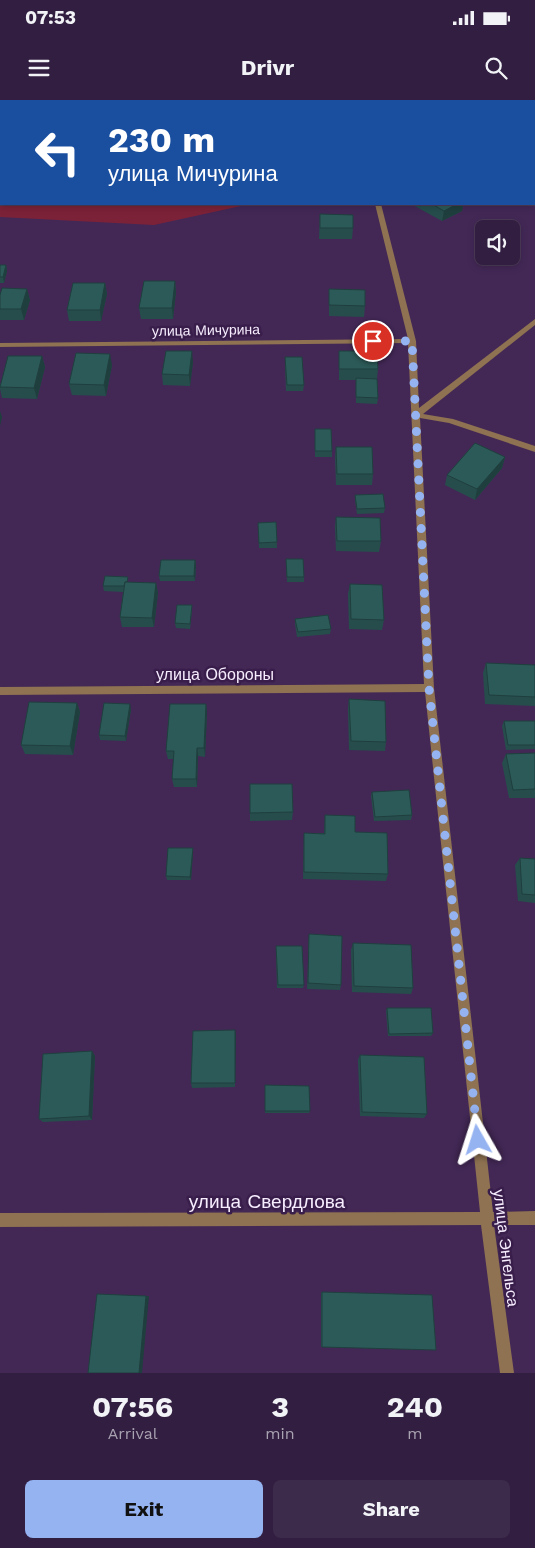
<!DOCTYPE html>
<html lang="en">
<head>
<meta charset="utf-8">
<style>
  body { margin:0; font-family:"Work Sans",sans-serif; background:#3d2b4b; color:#f1f3f6; height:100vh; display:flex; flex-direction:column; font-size:19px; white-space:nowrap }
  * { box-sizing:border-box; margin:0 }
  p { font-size:16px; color:#a8a2b1 }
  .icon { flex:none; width:28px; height:28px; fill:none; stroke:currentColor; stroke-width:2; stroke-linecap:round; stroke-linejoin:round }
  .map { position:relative; height:1273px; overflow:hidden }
  .side { display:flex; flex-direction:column; background:#321e40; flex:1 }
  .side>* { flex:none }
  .banner { position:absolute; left:0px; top:0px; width:535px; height:105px; box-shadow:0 2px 8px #0003,0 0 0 1px #4d3c59; background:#1a4fa0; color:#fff; overflow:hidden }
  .buttons { position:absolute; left:475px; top:120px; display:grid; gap:10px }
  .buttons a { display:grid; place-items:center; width:45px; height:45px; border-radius:8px; background:#321e40; box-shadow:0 2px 8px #0003,0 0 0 1px #4d3c59; font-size:25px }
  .pin { position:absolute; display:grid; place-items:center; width:42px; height:42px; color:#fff; margin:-21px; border:2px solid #fff; border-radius:50%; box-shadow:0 1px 5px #0007 }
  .me { position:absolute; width:55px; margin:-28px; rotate:354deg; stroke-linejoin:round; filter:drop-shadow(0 0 4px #0008) }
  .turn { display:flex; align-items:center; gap:18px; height:105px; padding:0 25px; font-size:22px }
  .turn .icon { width:65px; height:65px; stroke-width:2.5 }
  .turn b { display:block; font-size:35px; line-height:42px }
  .eta { display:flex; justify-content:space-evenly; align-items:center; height:85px; text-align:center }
  .eta b { font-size:30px; font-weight:700; line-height:35px }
  .action { display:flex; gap:10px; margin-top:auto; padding:10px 25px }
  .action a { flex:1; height:58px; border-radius:8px; background:#95b2f1; color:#111; font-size:20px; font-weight:700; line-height:58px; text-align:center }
  .action a+a { background:#3d2b4b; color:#f1f3f6 }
  .status { display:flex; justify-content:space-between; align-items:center; height:35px; padding:0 25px; background:#321e40; direction:ltr }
  .status svg { height:14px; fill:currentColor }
  header { display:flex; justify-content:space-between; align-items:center; height:65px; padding:0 25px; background:#321e40; font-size:22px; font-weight:700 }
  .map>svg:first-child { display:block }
  .green { fill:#7c2238 }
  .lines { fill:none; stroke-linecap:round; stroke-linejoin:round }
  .street { fill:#8e7251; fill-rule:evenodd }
  .wall { fill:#264d4c }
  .shaded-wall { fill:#1f3f3e }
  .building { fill:#2c5a58; stroke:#1f3f3e }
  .route { stroke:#95b2f1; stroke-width:9; stroke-dasharray:0 16.2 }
  .labels { text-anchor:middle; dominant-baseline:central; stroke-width:5; stroke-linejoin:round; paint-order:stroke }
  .far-street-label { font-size:14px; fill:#f6edfe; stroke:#391d4a }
  .street-label { font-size:16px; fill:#f6edfe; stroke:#391d4a }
  .near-street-label { font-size:19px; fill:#f6edfe; stroke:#391d4a }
</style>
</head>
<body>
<div class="status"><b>07:53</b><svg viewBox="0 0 49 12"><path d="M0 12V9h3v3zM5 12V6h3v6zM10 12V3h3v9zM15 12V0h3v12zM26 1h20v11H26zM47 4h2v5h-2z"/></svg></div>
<header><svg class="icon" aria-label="menu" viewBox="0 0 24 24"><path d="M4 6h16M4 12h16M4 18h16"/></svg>Drivr<svg class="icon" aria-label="search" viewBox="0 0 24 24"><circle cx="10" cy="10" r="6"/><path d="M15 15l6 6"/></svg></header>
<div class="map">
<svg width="535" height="1273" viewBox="0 0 535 1273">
  <rect width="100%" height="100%" fill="#432856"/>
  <!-- green -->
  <polygon class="green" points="0,0 477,0 1,1 1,104 250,104 154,125 0,117"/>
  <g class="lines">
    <!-- street -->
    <polygon class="street" points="375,104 381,104 416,241 419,308 535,219 535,225 423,314 453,319 535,346 535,352 449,323 420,318 434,588 493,1112 535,1111 535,1125 494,1125 514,1273 500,1273 481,1125 0,1127 0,1113 480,1112 425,592 0,595 0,587 424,584 408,243 0,247 0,243 408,239"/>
  </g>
  <!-- wall -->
  <g class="wall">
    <polygon points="411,104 463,104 462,111 442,121"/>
    <polygon points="320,114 353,128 352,139 319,139"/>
    <polygon points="0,165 6,165 7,171 4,183 0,183"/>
    <polygon points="175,181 176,192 173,219 141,219 139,208"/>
    <polygon points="105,183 107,194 101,221 69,221 67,210"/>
    <polygon points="27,189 30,200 24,220 0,220 0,195"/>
    <polygon points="329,189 365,206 364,217 329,216"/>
    <polygon points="339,251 378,269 377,279 378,298 377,304 356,303 356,280 339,280"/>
    <polygon points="42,256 45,267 37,299 2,298 0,289 0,285"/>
    <polygon points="193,262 190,286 163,285 162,274"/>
    <polygon points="285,263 304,285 303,291 286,291"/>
    <polygon points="112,265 106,296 72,295 69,284"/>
    <polygon points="315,335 332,351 332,357 315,357"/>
    <polygon points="336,347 373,374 372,385 336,385 335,357"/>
    <polygon points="505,357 502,368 475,400 445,385 447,375"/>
    <polygon points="355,395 385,408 384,413 357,414 355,400"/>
    <polygon points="336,417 381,441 379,452 336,451 335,427"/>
    <polygon points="276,422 277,448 259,448 258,423"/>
    <polygon points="286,459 304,477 304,482 287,482"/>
    <polygon points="195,460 196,465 195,481 160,481 159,476"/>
    <polygon points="129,482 156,483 158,493 154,527 122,527 120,517 123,492 104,491 103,486"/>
    <polygon points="350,484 384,520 382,530 349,529 348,494"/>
    <polygon points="192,505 192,510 190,529 176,528 175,523"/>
    <polygon points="295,519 331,529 330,534 297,537 295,524"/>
    <polygon points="486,563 535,565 535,606 485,604 483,573"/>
    <polygon points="349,599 386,642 385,651 349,650 348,609"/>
    <polygon points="77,603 80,612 73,655 25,654 21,645"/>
    <polygon points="206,604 207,613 205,657 198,656 197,687 174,687 172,679 174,659 168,659 166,651"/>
    <polygon points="131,609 126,641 100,640 99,635"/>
    <polygon points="504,621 535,621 535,649 506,650 502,626"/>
    <polygon points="535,653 535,698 509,698 502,663 506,654"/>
    <polygon points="250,684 293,712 292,720 250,721"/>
    <polygon points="372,692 412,715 411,720 374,721 371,696"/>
    <polygon points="325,715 355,732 388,774 386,781 303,779 304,733 324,733"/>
    <polygon points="193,748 193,752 191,780 167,780 166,776"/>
    <polygon points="520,758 535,759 535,803 518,801 515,765"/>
    <polygon points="309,834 341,885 340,890 307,889"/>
    <polygon points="353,843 413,888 411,894 352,892 351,850"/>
    <polygon points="276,846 304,885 303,888 277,888"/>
    <polygon points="387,908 433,933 431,936 388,936 386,911"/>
    <polygon points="235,930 235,987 192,988 191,983"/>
    <polygon points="92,951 95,956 92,1020 43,1022 39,1019"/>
    <polygon points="360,955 427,1014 424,1018 360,1016 358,960"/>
    <polygon points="265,985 310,1011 309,1013 265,1013"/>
    <polygon points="322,1192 322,1247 321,1247 321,1193"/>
  </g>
  <!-- shaded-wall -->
  <g class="shaded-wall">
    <polygon points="457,104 463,104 462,111 442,121 444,111"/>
    <polygon points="6,165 7,171 4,183 3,177"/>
    <polygon points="175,181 176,192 173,219 172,208"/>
    <polygon points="105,183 107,194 101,221 100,210"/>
    <polygon points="27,189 30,200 24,220 21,209"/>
    <polygon points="192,251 193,262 190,286 189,275"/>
    <polygon points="110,254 112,265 106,296 104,285"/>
    <polygon points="42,256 45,267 37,299 34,288"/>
    <polygon points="0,311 2,317 0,326"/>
    <polygon points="505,357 502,368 475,400 477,389"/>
    <polygon points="195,460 196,465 195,481 194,476"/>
    <polygon points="156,483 158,493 154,527 152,518"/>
    <polygon points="77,603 80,612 73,655 70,646"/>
    <polygon points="130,604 131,609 126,641 125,636"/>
    <polygon points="206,604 207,613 205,657 204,648"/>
    <polygon points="197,648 198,656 197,687 196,679"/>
    <polygon points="193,748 193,752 191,780 190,777"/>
    <polygon points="235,930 236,936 235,987"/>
    <polygon points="92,951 95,956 92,1020 89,1016"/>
    <polygon points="146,1196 149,1196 142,1273 139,1273"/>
  </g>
  <!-- building -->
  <g class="building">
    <polygon points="432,104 457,104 444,111"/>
    <polygon points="320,114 353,115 353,128 320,128"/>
    <polygon points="0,165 6,165 3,177 0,177"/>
    <polygon points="144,181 175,181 172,208 139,208"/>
    <polygon points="73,183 105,183 100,210 67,210"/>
    <polygon points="2,188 27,189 21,209 0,209 0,195"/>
    <polygon points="329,189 365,190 365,206 329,205"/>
    <polygon points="166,251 192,251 189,275 162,274"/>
    <polygon points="339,251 377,251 378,269 339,269"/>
    <polygon points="76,253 110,254 104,285 69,284"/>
    <polygon points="8,256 42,256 34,288 0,287"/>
    <polygon points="285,257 302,257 304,285 287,285"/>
    <polygon points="356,278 377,279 378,298 356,297"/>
    <polygon points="315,329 331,329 332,351 315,351"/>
    <polygon points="475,343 505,357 477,389 447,375"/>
    <polygon points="336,347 372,347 373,374 337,374"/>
    <polygon points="383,394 385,408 357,409 355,395"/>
    <polygon points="336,417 380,418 381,441 337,441"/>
    <polygon points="276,422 277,442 259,443 258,423"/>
    <polygon points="286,459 303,459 304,477 287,477"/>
    <polygon points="161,460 195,460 194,476 159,476"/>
    <polygon points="105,476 128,477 127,482 125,482 124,486 103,486"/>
    <polygon points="125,482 156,483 152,518 120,517"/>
    <polygon points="350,484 382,485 384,520 351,519"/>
    <polygon points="177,505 192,505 190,524 175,523"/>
    <polygon points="328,515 331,529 298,532 295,519"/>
    <polygon points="486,563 535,565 535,597 489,595"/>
    <polygon points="349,599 385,601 386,642 351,641"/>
    <polygon points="29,602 77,603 70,646 21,645"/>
    <polygon points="104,603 130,604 125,636 99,635"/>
    <polygon points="170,604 206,604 204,648 197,648 196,679 172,679 174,651 166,651"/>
    <polygon points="504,621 535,621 535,645 508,645"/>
    <polygon points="535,653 535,689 513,690 506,654"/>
    <polygon points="250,684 292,684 293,712 250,713"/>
    <polygon points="409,690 412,715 375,717 372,692"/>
    <polygon points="325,715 355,716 355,732 387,733 388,774 304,772 304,733 325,734"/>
    <polygon points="168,748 193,748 190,777 166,776"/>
    <polygon points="520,758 535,759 535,795 522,794"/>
    <polygon points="309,834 342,836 341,885 308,883"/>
    <polygon points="353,843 411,845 413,888 354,886"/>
    <polygon points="276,846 302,846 304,885 278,885"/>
    <polygon points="387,908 431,908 433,933 389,934"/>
    <polygon points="235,930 235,983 191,983 193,931"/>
    <polygon points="92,951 89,1016 39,1019 43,954"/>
    <polygon points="360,955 424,957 427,1014 362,1012"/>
    <polygon points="265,985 309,986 310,1011 265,1011"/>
    <polygon points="322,1192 432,1195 436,1250 322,1247"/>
    <polygon points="97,1194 146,1196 139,1273 88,1273"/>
  </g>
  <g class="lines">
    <!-- route -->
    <polyline class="route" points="373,241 412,241 429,588 478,1040"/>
  </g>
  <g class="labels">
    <!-- far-street labels -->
    <g class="far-street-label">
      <text transform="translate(206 230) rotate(-1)">улица Мичурина</text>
    </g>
    <!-- street labels -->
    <g class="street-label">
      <text x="215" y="574">улица Обороны</text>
      <text transform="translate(506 1148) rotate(83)">улица Энгельса</text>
    </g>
    <!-- near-street labels -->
    <g class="near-street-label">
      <text x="267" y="1101">улица Свердлова</text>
    </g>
  </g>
</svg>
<div class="buttons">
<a><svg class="icon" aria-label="sound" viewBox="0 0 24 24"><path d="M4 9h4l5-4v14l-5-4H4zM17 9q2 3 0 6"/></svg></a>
</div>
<div class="pin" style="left:373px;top:241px;background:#d93025"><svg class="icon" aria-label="arrive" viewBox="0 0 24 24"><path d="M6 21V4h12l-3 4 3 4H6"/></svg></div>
<svg class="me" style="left:478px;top:1040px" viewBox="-20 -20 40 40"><path d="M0-17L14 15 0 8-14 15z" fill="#95b2f1" stroke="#fff" stroke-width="4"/></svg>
<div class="banner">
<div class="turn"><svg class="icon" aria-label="left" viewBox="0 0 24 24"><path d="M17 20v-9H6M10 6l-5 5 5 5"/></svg><div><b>230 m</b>улица Мичурина</div></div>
</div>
</div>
<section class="side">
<div class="eta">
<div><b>07:56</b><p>Arrival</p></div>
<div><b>3</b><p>min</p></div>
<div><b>240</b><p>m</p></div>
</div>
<div class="action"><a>Exit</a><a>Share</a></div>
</section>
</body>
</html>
